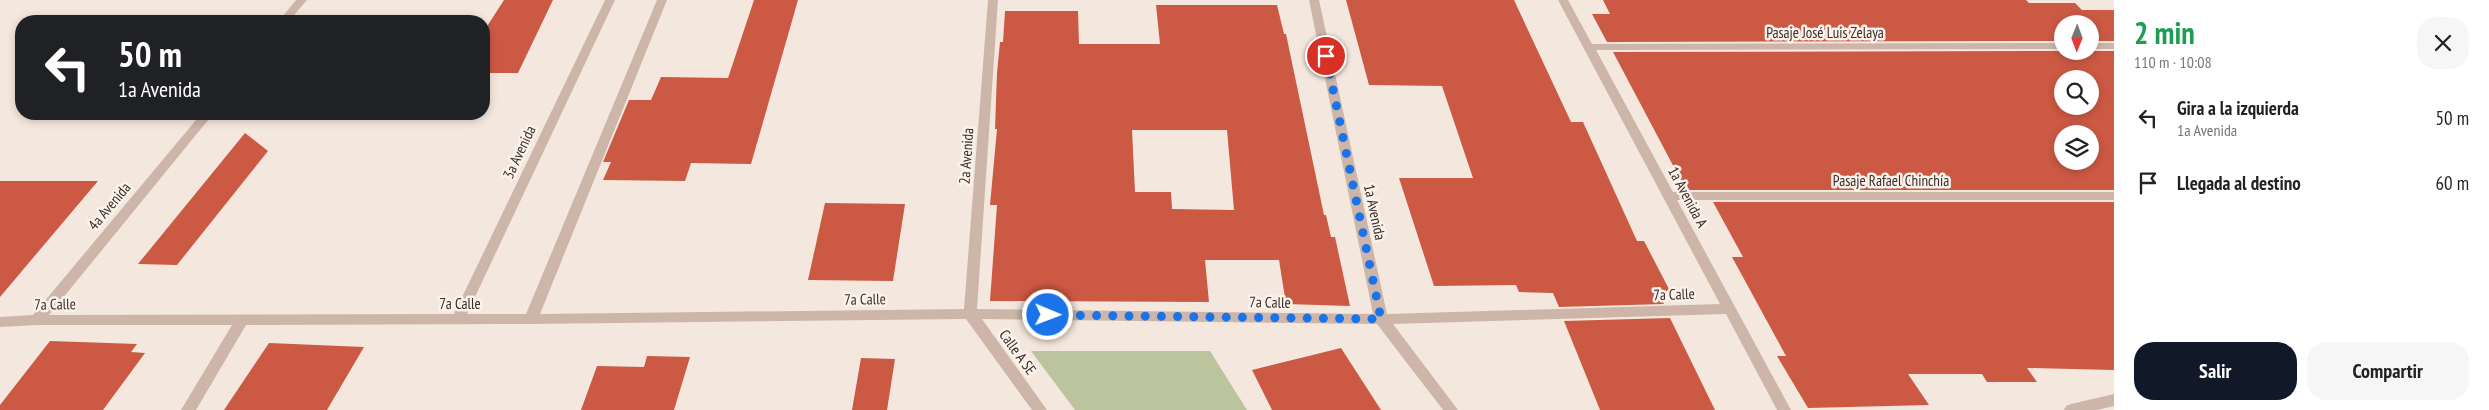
<!DOCTYPE html>
<html lang="es">
<head>
<meta charset="utf-8">
<style>
  body { margin:0; font-family:"PT Sans Narrow",sans-serif; background:#f6f6f6; color:#222; height:100vh; display:flex; flex-direction:column; font-size:19px; white-space:nowrap }
  * { box-sizing:border-box; margin:0 }
  p { font-size:16px; color:#767676 }
  .icon { flex:none; width:28px; height:28px; fill:none; stroke:currentColor; stroke-width:2; stroke-linecap:round; stroke-linejoin:round }
  .map { position:relative; flex:1; overflow:hidden }
  .sheet { display:flex; flex-direction:column; background:#fff; width:375px }
  .sheet>* { flex:none }
  .top-card { position:absolute; left:15px; top:15px; width:475px; height:105px; border-radius:20px; box-shadow:0 2px 8px #0003; background:#202124; color:#fff; overflow:hidden }
  .needle { width:32px; rotate:181deg }
  .tools { position:absolute; left:2054px; top:15px; display:grid; gap:10px }
  .tools a { display:grid; place-items:center; width:45px; height:45px; border-radius:50%; background:#fff; box-shadow:0 2px 8px #0003; font-size:25px }
  .pin { position:absolute; display:grid; place-items:center; width:42px; height:42px; color:#fff; margin:-21px; border:2px solid #fff; border-radius:50%; box-shadow:0 1px 5px #0007 }
  .me { position:absolute; width:55px; margin:-28px; rotate:91deg; stroke-linejoin:round; filter:drop-shadow(0 0 4px #0008) }
  .turn { display:flex; align-items:center; gap:18px; height:105px; padding:0 20px; font-size:22px }
  .turn .icon { width:65px; height:65px; stroke-width:2.5 }
  .turn b { display:block; font-size:35px; line-height:42px }
  .round { display:grid; place-items:center; flex:none; width:52px; height:52px; border-radius:20px; background:#f6f6f6 }
  .headline { display:flex; align-items:center; justify-content:space-between; height:85px; padding:0 20px }
  h1 { font-size:30px; font-weight:600; line-height:38px; color:#1e9e55 }
  .button { display:flex; gap:10px; margin-top:auto; padding:10px 20px }
  .button a { flex:1; height:58px; border-radius:20px; background:#111827; color:#fff; font-size:20px; font-weight:600; line-height:58px; text-align:center }
  .button a+a { background:#f6f6f6; color:#222 }
  ul { padding:0; list-style:none }
  li { display:flex; align-items:center; gap:15px; height:65px; padding:0 20px }
  li div { flex:1 }
  li b { display:block; font-size:19px }
  li em { font-style:normal }
  main { display:flex; flex:1; min-height:0 }
  .map>svg:first-child { display:block }
  .green { fill:#bbc49d }
  .building { fill:#cc5944; fill-rule:evenodd }
  .lines { fill:none; stroke-linecap:round; stroke-linejoin:round }
  .minor { fill:#cdb6a9; fill-rule:evenodd }
  .route { stroke:#1a73e8; stroke-width:9; stroke-dasharray:0 16.2 }
  .labels { text-anchor:middle; dominant-baseline:central; stroke-width:5; stroke-linejoin:round; paint-order:stroke }
  .street-label { font-size:15px; fill:#3a2d29; stroke:#fbf2eb }
</style>
</head>
<body>
<main>
<div class="map">
<svg width="2114" height="410" viewBox="0 0 2114 410">
  <rect width="100%" height="100%" fill="#f4e8de"/>
  <!-- green -->
  <polygon class="green" points="1031,351 1210,351 1247,410 1075,410"/>
  <!-- building -->
  <g class="building">
    <polygon points="504,0 553,0 518,73 484,73 484,31"/>
    <polygon points="754,0 798,0 751,164 691,163 685,181 603,180 611,162 603,162 629,100 651,100 661,77 728,78"/>
    <polygon points="1346,0 1514,0 1571,122 1583,122 1637,241 1644,241 1670,291 1658,291 1664,304 1559,307 1553,293 1519,292 1516,285 1434,286 1399,178 1473,178 1442,86 1369,85"/>
    <polygon points="1603,0 2026,0 2029,3 2075,3 2082,10 2114,10 2114,41 2090,41 2090,24 2062,24 2062,41 1607,42 1592,14 1610,14"/>
    <path d="M1156,5h121l7,29h2l38,181h2l5,22h4l15,69 -64,-2 -7,-44h-74l4,42 -219,-1 7,-96h-7l7,-76h-2l2,-56 3,-31h3l2,-31h73l1,33h81zM1132,130h95l7,80 -62,-1 -1,-17h-36z"/>
    <path d="M2090,51h24v139h-428l-73,-138zM2062,79h28v27h-28zM2062,134h28v27h-28z"/>
    <polygon points="245,133 268,151 177,265 138,264"/>
    <polygon points="0,181 98,181 0,297"/>
    <polygon points="1713,202 2114,202 2114,370 2027,368 2037,382 1987,382 1982,374 1908,374 1929,405 1808,408 1777,356 1786,356 1732,257 1743,257"/>
    <polygon points="825,203 905,204 893,281 808,280"/>
    <polygon points="1670,318 1715,410 1600,410 1564,321"/>
    <polygon points="50,341 137,344 131,352 145,353 103,410 0,410 0,405"/>
    <polygon points="269,343 364,347 327,410 224,410"/>
    <polygon points="1341,348 1381,410 1272,410 1252,370"/>
    <polygon points="647,356 690,357 674,410 581,410 597,366 644,367"/>
    <polygon points="861,358 895,359 887,410 852,410"/>
  </g>
  <g class="lines">
    <!-- minor -->
    <g class="minor">
      <polygon points="296,0 307,0 289,21 279,21"/>
      <polygon points="605,0 615,0 467,314 526,314 657,0 667,0 540,314 964,309 988,0 998,0 977,309 1373,314 1309,0 1319,0 1387,314 1720,304 1558,0 1568,0 1592,44 2062,43 2062,49 1596,50 1673,192 2114,192 2114,200 1677,200 1791,410 1777,410 1726,314 1393,324 1458,410 1443,410 1377,324 982,319 1047,410 1032,410 966,319 531,324 246,325 196,410 181,410 232,325 37,325 0,327 0,317 33,315 201,114 213,114 49,315 454,314"/>
      <rect x="2090" y="43" width="24" height="6"/>
      <polygon points="2114,394 2114,406 2097,410 2064,410 2066,406 2071,404"/>
    </g>
  </g>
  <g class="lines">
    <!-- route -->
    <polyline class="route" points="1048,315 1381,319 1326,56"/>
  </g>
  <g class="labels">
    <!-- street labels -->
    <g class="street-label">
      <text x="1825" y="32">Pasaje José Luis Zelaya</text>
      <text transform="translate(519 152) rotate(-65)">3a Avenida</text>
      <text transform="translate(966 156) rotate(-86)">2a Avenida</text>
      <text x="1891" y="180">Pasaje Rafael Chinchía</text>
      <text transform="translate(1688 197) rotate(62)">1a Avenida A</text>
      <text transform="translate(109 206) rotate(-50)">4a Avenida</text>
      <text transform="translate(1375 212) rotate(78)">1a Avenida</text>
      <text transform="translate(1674 294) rotate(-2)">7a Calle</text>
      <text transform="translate(865 299) rotate(-1)">7a Calle</text>
      <text transform="translate(1270 302) rotate(1)">7a Calle</text>
      <text x="460" y="303">7a Calle</text>
      <text transform="translate(55 304) rotate(-1)">7a Calle</text>
      <text transform="translate(1018 352) rotate(54)">Calle A SE</text>
    </g>
  </g>
</svg>
<div class="tools">
<a><svg class="needle" viewBox="-14 -14 28 28"><path d="M0-13l5 13h-10z" fill="#e53935"/><path d="M0 13l5-13h-10z" fill="#767676"/></svg></a>
<a><svg class="icon" aria-label="search" viewBox="0 0 24 24"><circle cx="10" cy="10" r="6"/><path d="M15 15l6 6"/></svg></a>
<a><svg class="icon" aria-label="layers" viewBox="0 0 24 24"><path d="M12 4l9 5-9 5-9-5zM3 14l9 5 9-5"/></svg></a>
</div>
<div class="pin" style="left:1326px;top:56px;background:#d93025"><svg class="icon" aria-label="arrive" viewBox="0 0 24 24"><path d="M6 21V4h12l-3 4 3 4H6"/></svg></div>
<svg class="me" style="left:1048px;top:315px" viewBox="-20 -20 40 40"><circle r="17" fill="#1a73e8" stroke="#fff" stroke-width="3"/><path d="M0-11L8 9 0 5-8 9z" fill="#fff"/></svg>
<div class="top-card">
<div class="turn"><svg class="icon" aria-label="left" viewBox="0 0 24 24"><path d="M17 20v-9H6M10 6l-5 5 5 5"/></svg><div><b>50 m</b>1a Avenida</div></div>
</div>
</div>
<section class="sheet">
<div class="headline"><div><h1>2 min</h1><p>110 m · 10:08</p></div><a class="round"><svg class="icon" aria-label="close" viewBox="0 0 24 24"><path d="M6 6l12 12M18 6L6 18"/></svg></a></div>
<ul>
<li><svg class="icon" aria-label="left" viewBox="0 0 24 24"><path d="M17 20v-9H6M10 6l-5 5 5 5"/></svg><div><b>Gira a la izquierda</b><p>1a Avenida</p></div><em>50 m</em></li>
<li><svg class="icon" aria-label="arrive" viewBox="0 0 24 24"><path d="M6 21V4h12l-3 4 3 4H6"/></svg><div><b>Llegada al destino</b></div><em>60 m</em></li>
</ul>
<div class="button"><a>Salir</a><a>Compartir</a></div>
</section>
</main>
</body>
</html>
